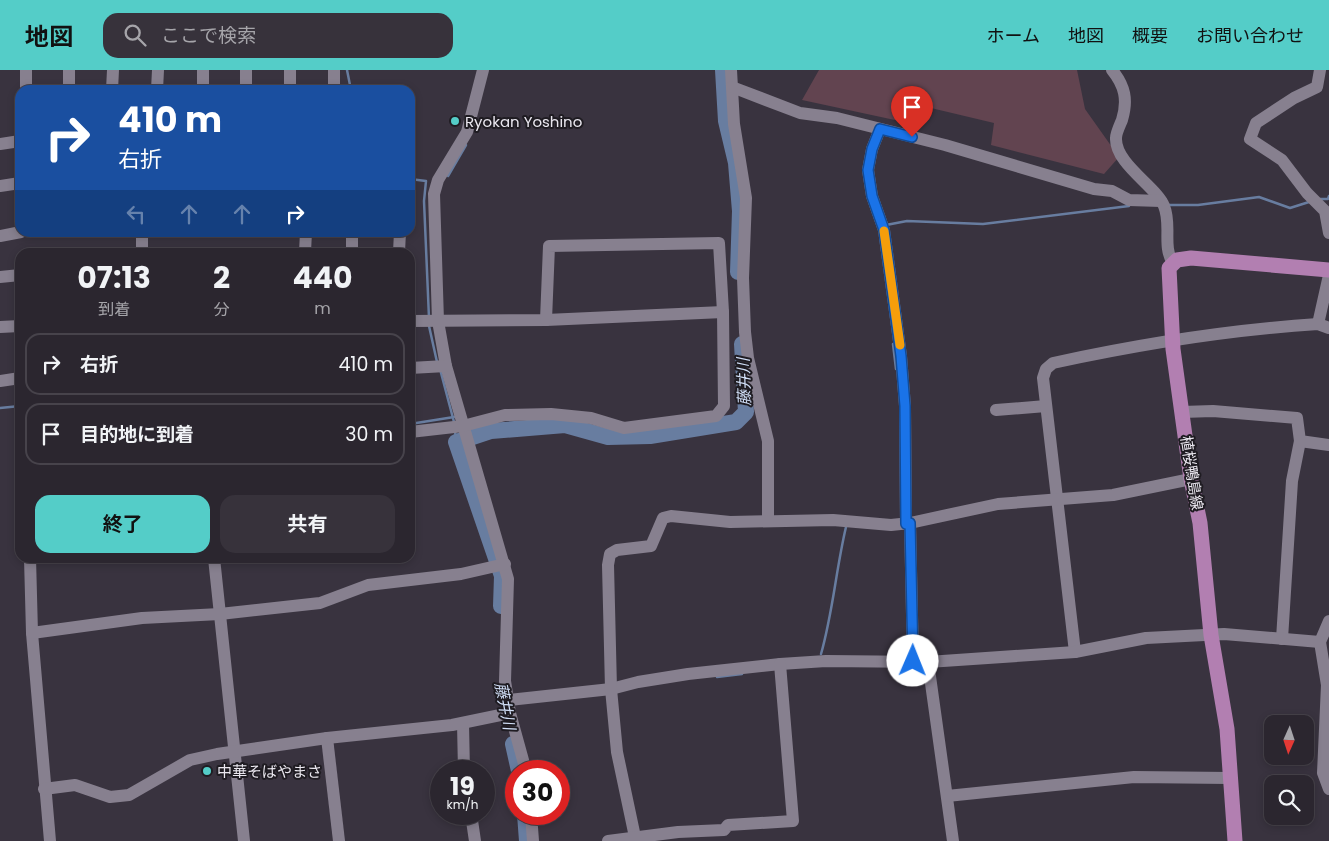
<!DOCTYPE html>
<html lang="ja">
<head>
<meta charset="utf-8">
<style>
  body { margin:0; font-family:Poppins,"Noto Sans JP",sans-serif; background:#37323b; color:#f1f3f6; height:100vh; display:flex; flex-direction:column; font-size:19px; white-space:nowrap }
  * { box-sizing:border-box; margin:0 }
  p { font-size:16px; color:#a6a5aa }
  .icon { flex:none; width:28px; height:28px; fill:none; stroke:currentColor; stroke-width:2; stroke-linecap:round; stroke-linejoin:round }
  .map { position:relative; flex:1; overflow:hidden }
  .details { position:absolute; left:15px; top:178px; width:400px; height:315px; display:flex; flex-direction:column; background:#2b262f; border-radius:15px; box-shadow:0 2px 8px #0003,0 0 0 1px #47434b }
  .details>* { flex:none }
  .guide { position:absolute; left:15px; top:15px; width:400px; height:152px; border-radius:15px; box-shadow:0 2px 8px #0003,0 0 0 1px #47434b; background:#1a4fa0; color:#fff; overflow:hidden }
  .needle { width:32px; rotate:183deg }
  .fabs { position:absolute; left:1264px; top:645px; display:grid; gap:10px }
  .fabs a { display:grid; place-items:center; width:50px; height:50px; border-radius:10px; background:#2b262f; box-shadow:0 2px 8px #0003,0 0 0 1px #47434b; font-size:25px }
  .speed { position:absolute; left:430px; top:690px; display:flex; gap:10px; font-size:25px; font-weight:700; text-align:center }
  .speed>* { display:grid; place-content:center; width:65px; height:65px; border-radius:50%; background:#2b262f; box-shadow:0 2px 8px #0003,0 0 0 1px #47434b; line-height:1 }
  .speed small { font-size:12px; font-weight:400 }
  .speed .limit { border:8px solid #d22; background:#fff; color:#111 }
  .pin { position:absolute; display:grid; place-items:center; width:42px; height:42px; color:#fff; margin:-51px -21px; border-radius:50% 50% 50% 0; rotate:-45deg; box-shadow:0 0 5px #0007 }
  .pin .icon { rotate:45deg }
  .me { position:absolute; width:55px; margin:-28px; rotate:1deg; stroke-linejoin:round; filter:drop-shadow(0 0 4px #0008) }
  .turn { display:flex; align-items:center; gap:18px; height:105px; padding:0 20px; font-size:22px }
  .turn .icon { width:65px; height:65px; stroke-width:2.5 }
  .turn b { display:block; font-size:35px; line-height:42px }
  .lanes { display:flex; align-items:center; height:48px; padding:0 20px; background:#0003; justify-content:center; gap:25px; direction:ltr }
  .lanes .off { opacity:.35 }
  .eta { display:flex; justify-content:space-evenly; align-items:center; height:85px; text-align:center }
  .eta b { font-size:30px; font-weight:700; line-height:35px }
  .action { display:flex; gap:10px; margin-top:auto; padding:10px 20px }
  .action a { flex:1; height:58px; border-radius:15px; background:#54cdc8; color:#111; font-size:20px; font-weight:700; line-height:58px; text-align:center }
  .action a+a { background:#37323b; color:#f1f3f6 }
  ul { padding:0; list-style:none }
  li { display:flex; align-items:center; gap:15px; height:62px; margin:0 10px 8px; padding:0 10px; border:2px solid #47434b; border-radius:15px }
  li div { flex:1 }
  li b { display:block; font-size:19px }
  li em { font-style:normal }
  header { display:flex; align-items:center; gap:30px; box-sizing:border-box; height:70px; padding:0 25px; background:#54cdc8; color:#111 }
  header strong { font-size:24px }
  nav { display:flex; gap:28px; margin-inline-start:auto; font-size:18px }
  .search { width:350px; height:45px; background:#37323b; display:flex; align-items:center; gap:12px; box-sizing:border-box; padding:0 18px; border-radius:15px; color:#a6a5aa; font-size:19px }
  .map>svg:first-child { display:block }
  .green { fill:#624450 }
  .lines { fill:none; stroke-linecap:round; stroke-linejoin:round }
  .stream { stroke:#687da0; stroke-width:2.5 }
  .river { stroke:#687da0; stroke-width:16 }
  .minor { stroke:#87808f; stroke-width:12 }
  .major { stroke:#b27fb1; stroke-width:15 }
  .route-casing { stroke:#114b97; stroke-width:12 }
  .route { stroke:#1a73e8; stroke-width:9 }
  .slow { stroke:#f59e0b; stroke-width:9 }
  .poi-dot { fill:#54cdc8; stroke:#1f1c22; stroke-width:2 }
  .labels { text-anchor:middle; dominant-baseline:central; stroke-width:4; stroke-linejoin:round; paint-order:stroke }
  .poi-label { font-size:15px; fill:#eae7ef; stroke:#1f1c22; text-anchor:start }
  .street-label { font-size:15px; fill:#eae7ef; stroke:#1f1c22 }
  .water-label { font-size:16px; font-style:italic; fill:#d0def6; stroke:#1f1c22 }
</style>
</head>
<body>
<header>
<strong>地図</strong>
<div class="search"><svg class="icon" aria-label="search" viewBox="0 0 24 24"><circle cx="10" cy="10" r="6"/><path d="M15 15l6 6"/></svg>ここで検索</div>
<nav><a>ホーム</a><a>地図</a><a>概要</a><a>お問い合わせ</a></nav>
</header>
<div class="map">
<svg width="1329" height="771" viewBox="0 0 1329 771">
  <rect width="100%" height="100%" fill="#39333f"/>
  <!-- green -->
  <polygon class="green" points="819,0 1077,0 1085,39 1119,87 1104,104 991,75 994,53 931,38 918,55 802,30"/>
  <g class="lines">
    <!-- stream -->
    <g class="stream">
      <polyline points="347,0 351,20"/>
      <polyline points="448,106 466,75"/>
      <polyline points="410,109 426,111 424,131 429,248"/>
      <polyline points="1320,129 1328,129 1329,126"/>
      <polyline points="1167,135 1198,135 1259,127 1290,138 1309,132"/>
      <polyline points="886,155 907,151 983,154 1129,136"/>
      <polyline points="429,256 437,292"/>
      <polyline points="893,274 896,299"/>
      <polyline points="440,299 454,352"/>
      <polyline points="0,338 20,336"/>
      <polyline points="410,354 454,347"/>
      <polyline points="455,360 456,372"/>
      <path d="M821,584c12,-42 15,-85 25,-127"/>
      <polyline points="717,607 742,604"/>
    </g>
    <!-- river -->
    <g class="river">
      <polyline points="723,0 726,51 736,93 740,141 738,202"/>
      <polyline points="470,368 491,361 565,355 608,367 650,366 736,352 746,342 742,274"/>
      <polyline points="462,370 456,372 502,506 501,536"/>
      <polyline points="513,674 519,701"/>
      <polyline points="525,744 527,771"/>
    </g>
    <!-- minor -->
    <g class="minor">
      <polyline points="203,0 203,20"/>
      <polyline points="483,0 467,62 438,110 434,124 438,251 446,296 508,509 505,611 510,643 526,701"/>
      <polyline points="731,0 734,54 746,128 743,208 745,262 748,288 768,371 768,451"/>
      <path d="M1112,0c13,16 16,30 10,50 -2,5 -6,13 -6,18 -1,26 41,49 48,68 8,19 -2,40 9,57"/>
      <polyline points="1320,0 1317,17 1294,28 1256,53 1250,69 1282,90 1307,123 1325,141 1329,163"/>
      <polyline points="732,17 800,43 837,48 945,75 1094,119 1112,121 1129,130 1161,131"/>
      <polyline points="26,20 26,0"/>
      <polyline points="69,20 69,0"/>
      <polyline points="112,20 113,0"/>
      <polyline points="157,20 158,0"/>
      <polyline points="246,20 246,0"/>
      <polyline points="290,20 290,0"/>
      <polyline points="334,20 334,0"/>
      <polyline points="880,59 872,79 868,100 872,126 884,160 901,286 905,336 906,454"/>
      <polyline points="0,74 20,71"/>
      <polyline points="0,116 20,113"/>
      <polyline points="142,162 142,182"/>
      <polyline points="0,166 21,162"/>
      <polyline points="305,182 306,162"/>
      <polyline points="352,182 352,162"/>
      <polyline points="399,182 400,162"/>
      <polyline points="0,207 20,205"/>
      <polyline points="410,251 546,250 723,242"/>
      <polyline points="1318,254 1329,205"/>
      <polyline points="0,257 20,256"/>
      <polyline points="410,298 446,296"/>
      <polyline points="0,311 20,308"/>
      <polyline points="996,340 1046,336"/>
      <polyline points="1182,342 1213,341 1297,348 1300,371 1329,375"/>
      <polyline points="410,362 463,356 505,345 551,344 591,348 624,358 716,346 724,336 723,242 719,173 549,176 546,250"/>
      <polyline points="910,453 913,591"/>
      <polyline points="30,488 32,563 50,771"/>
      <polyline points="214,488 244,771"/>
      <polyline points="1329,551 1320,572 1327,615 1323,703 1329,719"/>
      <polyline points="32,563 142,548 220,544 320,533 368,515 461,504 505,494"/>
      <polyline points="1282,569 1292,411 1300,371"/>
      <path d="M1075,582l-32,-274 3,-9 7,-6c87,-19 176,-33 265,-39l11,4"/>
      <polyline points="928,592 953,771"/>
      <polyline points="509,630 611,619 638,612 688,604 780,594 826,591 928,592 1075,582 1146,568 1224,564 1320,572"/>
      <polyline points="463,653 464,701"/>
      <polyline points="327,668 339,771"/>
      <polyline points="44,719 75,715 110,727 129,725 190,690 217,684 327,668 452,655 510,643"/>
      <polyline points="947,726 1134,707 1230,708"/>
      <polyline points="471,744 475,771"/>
      <polyline points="531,744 533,771"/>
      <polyline points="635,767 617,682 611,619 608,495 610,484 617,480 651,476 663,448 671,446 730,452 833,450 891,455 910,453 998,434 1113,425 1191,409"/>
      <polyline points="608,771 678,762 724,760 728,755 793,751 780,594"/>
    </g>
    <!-- major -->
    <polyline class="major" points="1235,771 1227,659 1211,565 1200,453 1191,409 1173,279 1169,198 1177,190 1191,188 1329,200"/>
  </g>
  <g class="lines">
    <defs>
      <polyline id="route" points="912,67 880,59 872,79 868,100 872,126 884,160 901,286 905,336 906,454 910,453 913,591"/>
    </defs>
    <!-- route casing -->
    <use href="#route" class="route-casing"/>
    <!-- route -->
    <use href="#route" class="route"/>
    <!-- slow -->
    <polyline class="slow" points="884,161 900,275"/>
  </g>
  <!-- markers -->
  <g class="poi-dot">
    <circle cx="455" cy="51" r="5"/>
    <circle cx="207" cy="701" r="5"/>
  </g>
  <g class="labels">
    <!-- poi labels -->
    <g class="poi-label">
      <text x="465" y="51">Ryokan Yoshino</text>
      <text x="217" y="701">中華そばやまさ</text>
    </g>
    <!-- street labels -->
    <g class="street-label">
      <text transform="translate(1192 403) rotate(81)">植桜鴨島線</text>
    </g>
    <!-- water labels -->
    <g class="water-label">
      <text transform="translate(744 312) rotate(-92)">藤井川</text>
      <text transform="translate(505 636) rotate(79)">藤井川</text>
    </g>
  </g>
</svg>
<div class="fabs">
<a><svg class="needle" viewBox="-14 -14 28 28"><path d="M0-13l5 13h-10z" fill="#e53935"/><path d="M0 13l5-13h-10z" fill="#a6a5aa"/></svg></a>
<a><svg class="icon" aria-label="search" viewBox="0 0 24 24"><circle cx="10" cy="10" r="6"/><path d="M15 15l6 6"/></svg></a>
</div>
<div class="speed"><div>19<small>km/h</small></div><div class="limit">30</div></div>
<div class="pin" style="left:912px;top:67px;background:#d93025"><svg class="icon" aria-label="arrive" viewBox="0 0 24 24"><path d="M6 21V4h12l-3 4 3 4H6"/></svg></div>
<svg class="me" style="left:913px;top:591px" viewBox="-20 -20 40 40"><circle r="19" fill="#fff"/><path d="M0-13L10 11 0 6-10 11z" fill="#1a73e8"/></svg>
<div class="guide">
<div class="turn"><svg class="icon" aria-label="right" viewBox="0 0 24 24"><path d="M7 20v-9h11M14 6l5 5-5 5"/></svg><div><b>410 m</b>右折</div></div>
<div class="lanes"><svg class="icon off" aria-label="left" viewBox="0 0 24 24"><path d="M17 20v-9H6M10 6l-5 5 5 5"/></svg><svg class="icon off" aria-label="ahead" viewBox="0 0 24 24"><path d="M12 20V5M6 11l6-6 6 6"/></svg><svg class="icon off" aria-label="ahead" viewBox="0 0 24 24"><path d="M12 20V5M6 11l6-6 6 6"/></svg><svg class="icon" aria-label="right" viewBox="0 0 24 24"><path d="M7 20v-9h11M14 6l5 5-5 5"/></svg></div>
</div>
<section class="details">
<div class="eta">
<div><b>07:13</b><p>到着</p></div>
<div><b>2</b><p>分</p></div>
<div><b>440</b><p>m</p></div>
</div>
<ul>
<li><svg class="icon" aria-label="right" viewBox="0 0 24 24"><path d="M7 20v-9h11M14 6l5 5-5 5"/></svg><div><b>右折</b></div><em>410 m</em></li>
<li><svg class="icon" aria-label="arrive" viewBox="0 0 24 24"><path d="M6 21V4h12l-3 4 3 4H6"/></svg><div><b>目的地に到着</b></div><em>30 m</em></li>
</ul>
<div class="action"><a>終了</a><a>共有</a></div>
</section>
</div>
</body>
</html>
